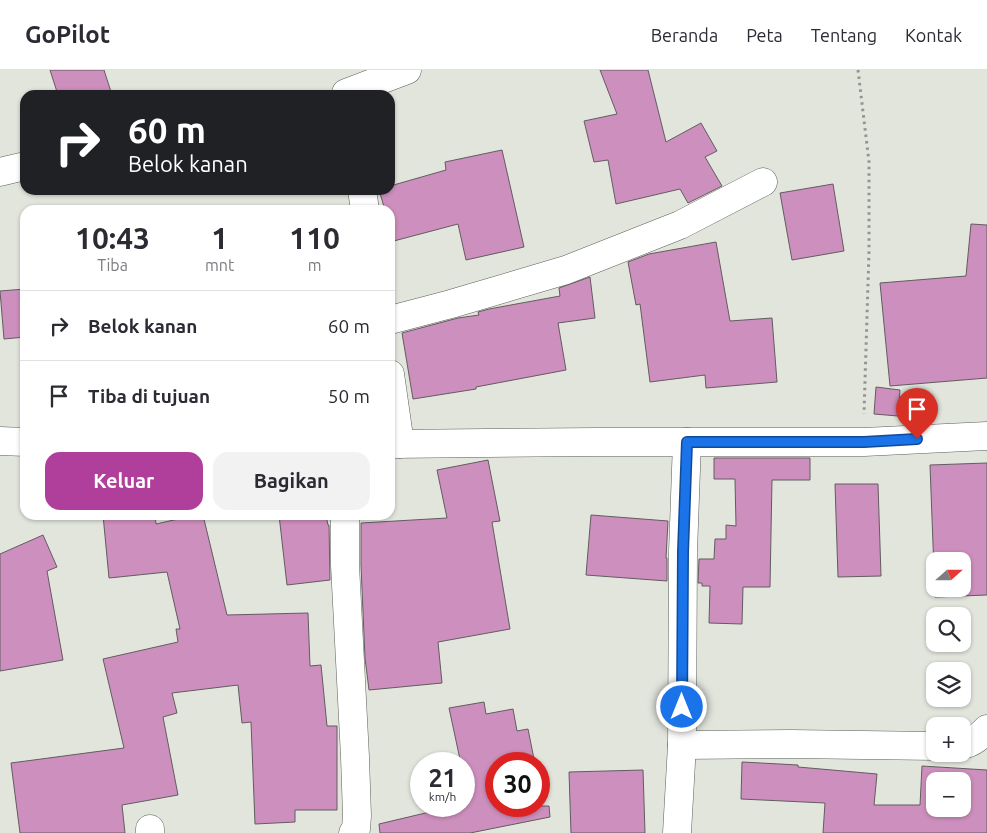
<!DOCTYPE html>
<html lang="id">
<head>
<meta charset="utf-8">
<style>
  body { margin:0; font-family:Ubuntu,sans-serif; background:#f2f2f3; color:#2b2b33; height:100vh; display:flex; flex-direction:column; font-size:19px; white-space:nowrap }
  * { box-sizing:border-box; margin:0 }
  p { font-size:16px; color:#7c7c81 }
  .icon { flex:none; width:28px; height:28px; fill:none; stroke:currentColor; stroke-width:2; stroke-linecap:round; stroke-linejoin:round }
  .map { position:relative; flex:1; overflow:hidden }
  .side { position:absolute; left:20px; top:135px; width:375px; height:315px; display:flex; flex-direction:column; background:#fff; border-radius:15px; box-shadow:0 1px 4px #0004 }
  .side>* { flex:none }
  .hud { position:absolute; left:20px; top:20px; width:375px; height:105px; border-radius:15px; box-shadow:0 1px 4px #0004; background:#202124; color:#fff; overflow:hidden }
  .needle { width:32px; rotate:69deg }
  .buttons { position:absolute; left:926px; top:482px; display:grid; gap:10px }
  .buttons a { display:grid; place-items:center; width:45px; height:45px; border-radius:10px; background:#fff; box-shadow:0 1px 4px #0004; font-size:25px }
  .speed { position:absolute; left:410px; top:682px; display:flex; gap:10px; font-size:25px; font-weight:700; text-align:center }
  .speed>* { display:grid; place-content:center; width:65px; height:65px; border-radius:50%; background:#fff; box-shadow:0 1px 4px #0004; line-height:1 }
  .speed small { font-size:12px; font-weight:400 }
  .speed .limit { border:8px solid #d22; background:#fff; color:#111 }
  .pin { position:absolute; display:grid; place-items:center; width:42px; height:42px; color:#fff; margin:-51px -21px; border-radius:50% 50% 50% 0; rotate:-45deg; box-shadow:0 0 5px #0007 }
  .pin .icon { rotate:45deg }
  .me { position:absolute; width:55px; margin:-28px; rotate:0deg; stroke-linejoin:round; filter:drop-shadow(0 0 4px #0008) }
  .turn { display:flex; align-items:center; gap:18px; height:105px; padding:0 25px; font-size:22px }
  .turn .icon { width:65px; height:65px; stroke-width:2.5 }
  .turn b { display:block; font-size:35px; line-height:42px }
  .eta { display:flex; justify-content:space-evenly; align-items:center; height:85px; text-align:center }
  .eta b { font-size:30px; font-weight:700; line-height:35px }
  .primary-button { display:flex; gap:10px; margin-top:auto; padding:10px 25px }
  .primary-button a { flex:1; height:58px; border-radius:15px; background:#b03f9b; color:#fff; font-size:20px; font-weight:700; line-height:58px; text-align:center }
  .primary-button a+a { background:#f2f2f3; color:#2b2b33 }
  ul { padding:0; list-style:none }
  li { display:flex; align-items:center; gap:15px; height:70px; padding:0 25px; border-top:1px solid #e1e1e2 }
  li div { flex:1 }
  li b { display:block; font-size:19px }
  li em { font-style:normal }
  header { display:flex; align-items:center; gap:30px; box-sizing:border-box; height:70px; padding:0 25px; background:#fff; border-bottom:1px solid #e1e1e2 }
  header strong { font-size:24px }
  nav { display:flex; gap:28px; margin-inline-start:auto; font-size:18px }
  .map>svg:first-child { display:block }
  .building { fill:#cd8fbd; stroke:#625c60; fill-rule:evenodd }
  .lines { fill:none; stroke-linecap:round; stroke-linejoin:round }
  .minor-casing { stroke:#5c5f58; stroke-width:29 }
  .path { stroke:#92958f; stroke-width:3; stroke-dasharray:2.5 4; stroke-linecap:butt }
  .minor { stroke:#fff; stroke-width:28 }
  .route-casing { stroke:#114b97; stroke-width:12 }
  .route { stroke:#1a73e8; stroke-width:9 }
</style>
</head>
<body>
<header>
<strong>GoPilot</strong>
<nav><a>Beranda</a><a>Peta</a><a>Tentang</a><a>Kontak</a></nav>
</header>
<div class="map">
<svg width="987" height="763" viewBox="0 0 987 763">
  <rect width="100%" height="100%" fill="#e1e5dc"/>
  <!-- building -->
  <g class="building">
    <polygon points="50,0 104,0 112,25 58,25"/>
    <polygon points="600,0 648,0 666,72 701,53 717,81 705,87 722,116 688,133 680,119 616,134 608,90 594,92 584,51 617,44"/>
    <polygon points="502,80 524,177 466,190 458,154 390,172 390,140 385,140 379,120 390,120 390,116 446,100 445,92"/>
    <polygon points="833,114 844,181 792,190 780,123"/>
    <polygon points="971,154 987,155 987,308 890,316 880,213 966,206"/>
    <polygon points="716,172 730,251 772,248 777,312 706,318 705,305 650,312 640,234 636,235 628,192 649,184"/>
    <polygon points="590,207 595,248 558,253 566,300 476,317 476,319 413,329 402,263 458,248 479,245 478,242 489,239 560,226 559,218"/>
    <polygon points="25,219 25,267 4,269 0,221"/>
    <polygon points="876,317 900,320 898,346 874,344"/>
    <polygon points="714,388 810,388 810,410 772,410 770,517 743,517 742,554 709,553 710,516 702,516 702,513 698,513 699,489 714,489 715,469 726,469 726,455 736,456 735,409 714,409"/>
    <polygon points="488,390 500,451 492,452 510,559 438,572 442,613 369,620 365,588 361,495 361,453 447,448 437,400"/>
    <path d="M987,393v132l-52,2 -5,-132zM935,491h27v28h-27z"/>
    <polygon points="835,414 878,414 881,506 838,507"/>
    <polygon points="103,445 155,445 156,454 196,445 203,445 227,545 308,543 310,596 321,595 327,656 337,656 337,740 295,740 295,752 255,754 251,652 242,653 238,615 172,623 177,643 163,647 178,725 122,735 125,763 20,763 11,693 124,678 103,589 178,572 176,559 180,559 167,502 109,508"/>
    <polygon points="279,445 326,445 328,455 329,455 330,510 287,515"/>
    <polygon points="591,445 668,451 666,488 667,488 667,511 586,505"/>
    <polygon points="43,465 57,497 47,501 63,590 0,601 0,484"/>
    <polygon points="484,632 486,644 513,639 517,661 528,659 535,694 496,694 496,736 549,736 550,747 470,763 380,763 379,754 455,736 464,736 464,734 468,733 464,710 464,694 461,694 449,638"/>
    <path d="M742,692l56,3v2l79,7 -3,31h46l2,-39 65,4v63h-164l2,-30 -84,-4zM935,711h27v28h-27z"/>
    <polygon points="643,700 645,763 571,763 569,702"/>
  </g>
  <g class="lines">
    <defs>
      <g id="minor">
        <polyline points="346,23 407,0"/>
        <polyline points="0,102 25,96"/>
        <polyline points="362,120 365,140"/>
        <polyline points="390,250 451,234 566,200 680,155 763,112"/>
        <polyline points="390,304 400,374"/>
        <polyline points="0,371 25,372"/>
        <polyline points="687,372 864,372 987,366"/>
        <polyline points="390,374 596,372 687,372 683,482 682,675 677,763"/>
        <polyline points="345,445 345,495 355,687 357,746 356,759 353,763"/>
        <polyline points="682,675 791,674 935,676"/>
        <path d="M962,675c11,-2 18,-9 25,-16"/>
        <polyline points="150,759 150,763"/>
      </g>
    </defs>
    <!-- minor casing -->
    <use href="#minor" class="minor-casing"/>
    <!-- path -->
    <polyline class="path" points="858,0 869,92 869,181 864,344"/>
    <!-- minor -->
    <use href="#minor" class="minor"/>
  </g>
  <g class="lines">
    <defs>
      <polyline id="route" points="682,637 683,482 687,372 864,372 917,369"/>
    </defs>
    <!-- route casing -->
    <use href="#route" class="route-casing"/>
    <!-- route -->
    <use href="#route" class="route"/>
  </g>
</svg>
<div class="buttons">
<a><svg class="needle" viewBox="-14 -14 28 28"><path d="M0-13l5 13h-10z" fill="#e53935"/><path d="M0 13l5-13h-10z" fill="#7c7c81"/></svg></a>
<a><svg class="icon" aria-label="search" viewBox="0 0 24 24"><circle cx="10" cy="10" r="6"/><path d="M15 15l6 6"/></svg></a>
<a><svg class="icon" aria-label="layers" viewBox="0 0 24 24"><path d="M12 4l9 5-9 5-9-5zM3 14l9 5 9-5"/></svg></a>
<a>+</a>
<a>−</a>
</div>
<div class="speed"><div>21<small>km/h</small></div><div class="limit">30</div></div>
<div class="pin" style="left:917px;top:369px;background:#d93025"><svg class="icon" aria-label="arrive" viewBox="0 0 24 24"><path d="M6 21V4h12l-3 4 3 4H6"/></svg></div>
<svg class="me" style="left:682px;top:637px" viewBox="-20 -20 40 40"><circle r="17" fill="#1a73e8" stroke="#fff" stroke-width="3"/><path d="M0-11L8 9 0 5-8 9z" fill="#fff"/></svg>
<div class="hud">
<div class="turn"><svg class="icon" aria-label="right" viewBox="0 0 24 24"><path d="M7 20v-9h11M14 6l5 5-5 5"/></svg><div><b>60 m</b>Belok kanan</div></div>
</div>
<section class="side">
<div class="eta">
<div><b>10:43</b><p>Tiba</p></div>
<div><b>1</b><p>mnt</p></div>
<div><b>110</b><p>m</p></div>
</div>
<ul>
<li><svg class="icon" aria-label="right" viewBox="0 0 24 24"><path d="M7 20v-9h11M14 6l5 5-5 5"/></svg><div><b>Belok kanan</b></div><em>60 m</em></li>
<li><svg class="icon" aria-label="arrive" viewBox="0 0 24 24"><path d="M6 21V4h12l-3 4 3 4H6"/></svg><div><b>Tiba di tujuan</b></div><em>50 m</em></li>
</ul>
<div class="primary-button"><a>Keluar</a><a>Bagikan</a></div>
</section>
</div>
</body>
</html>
